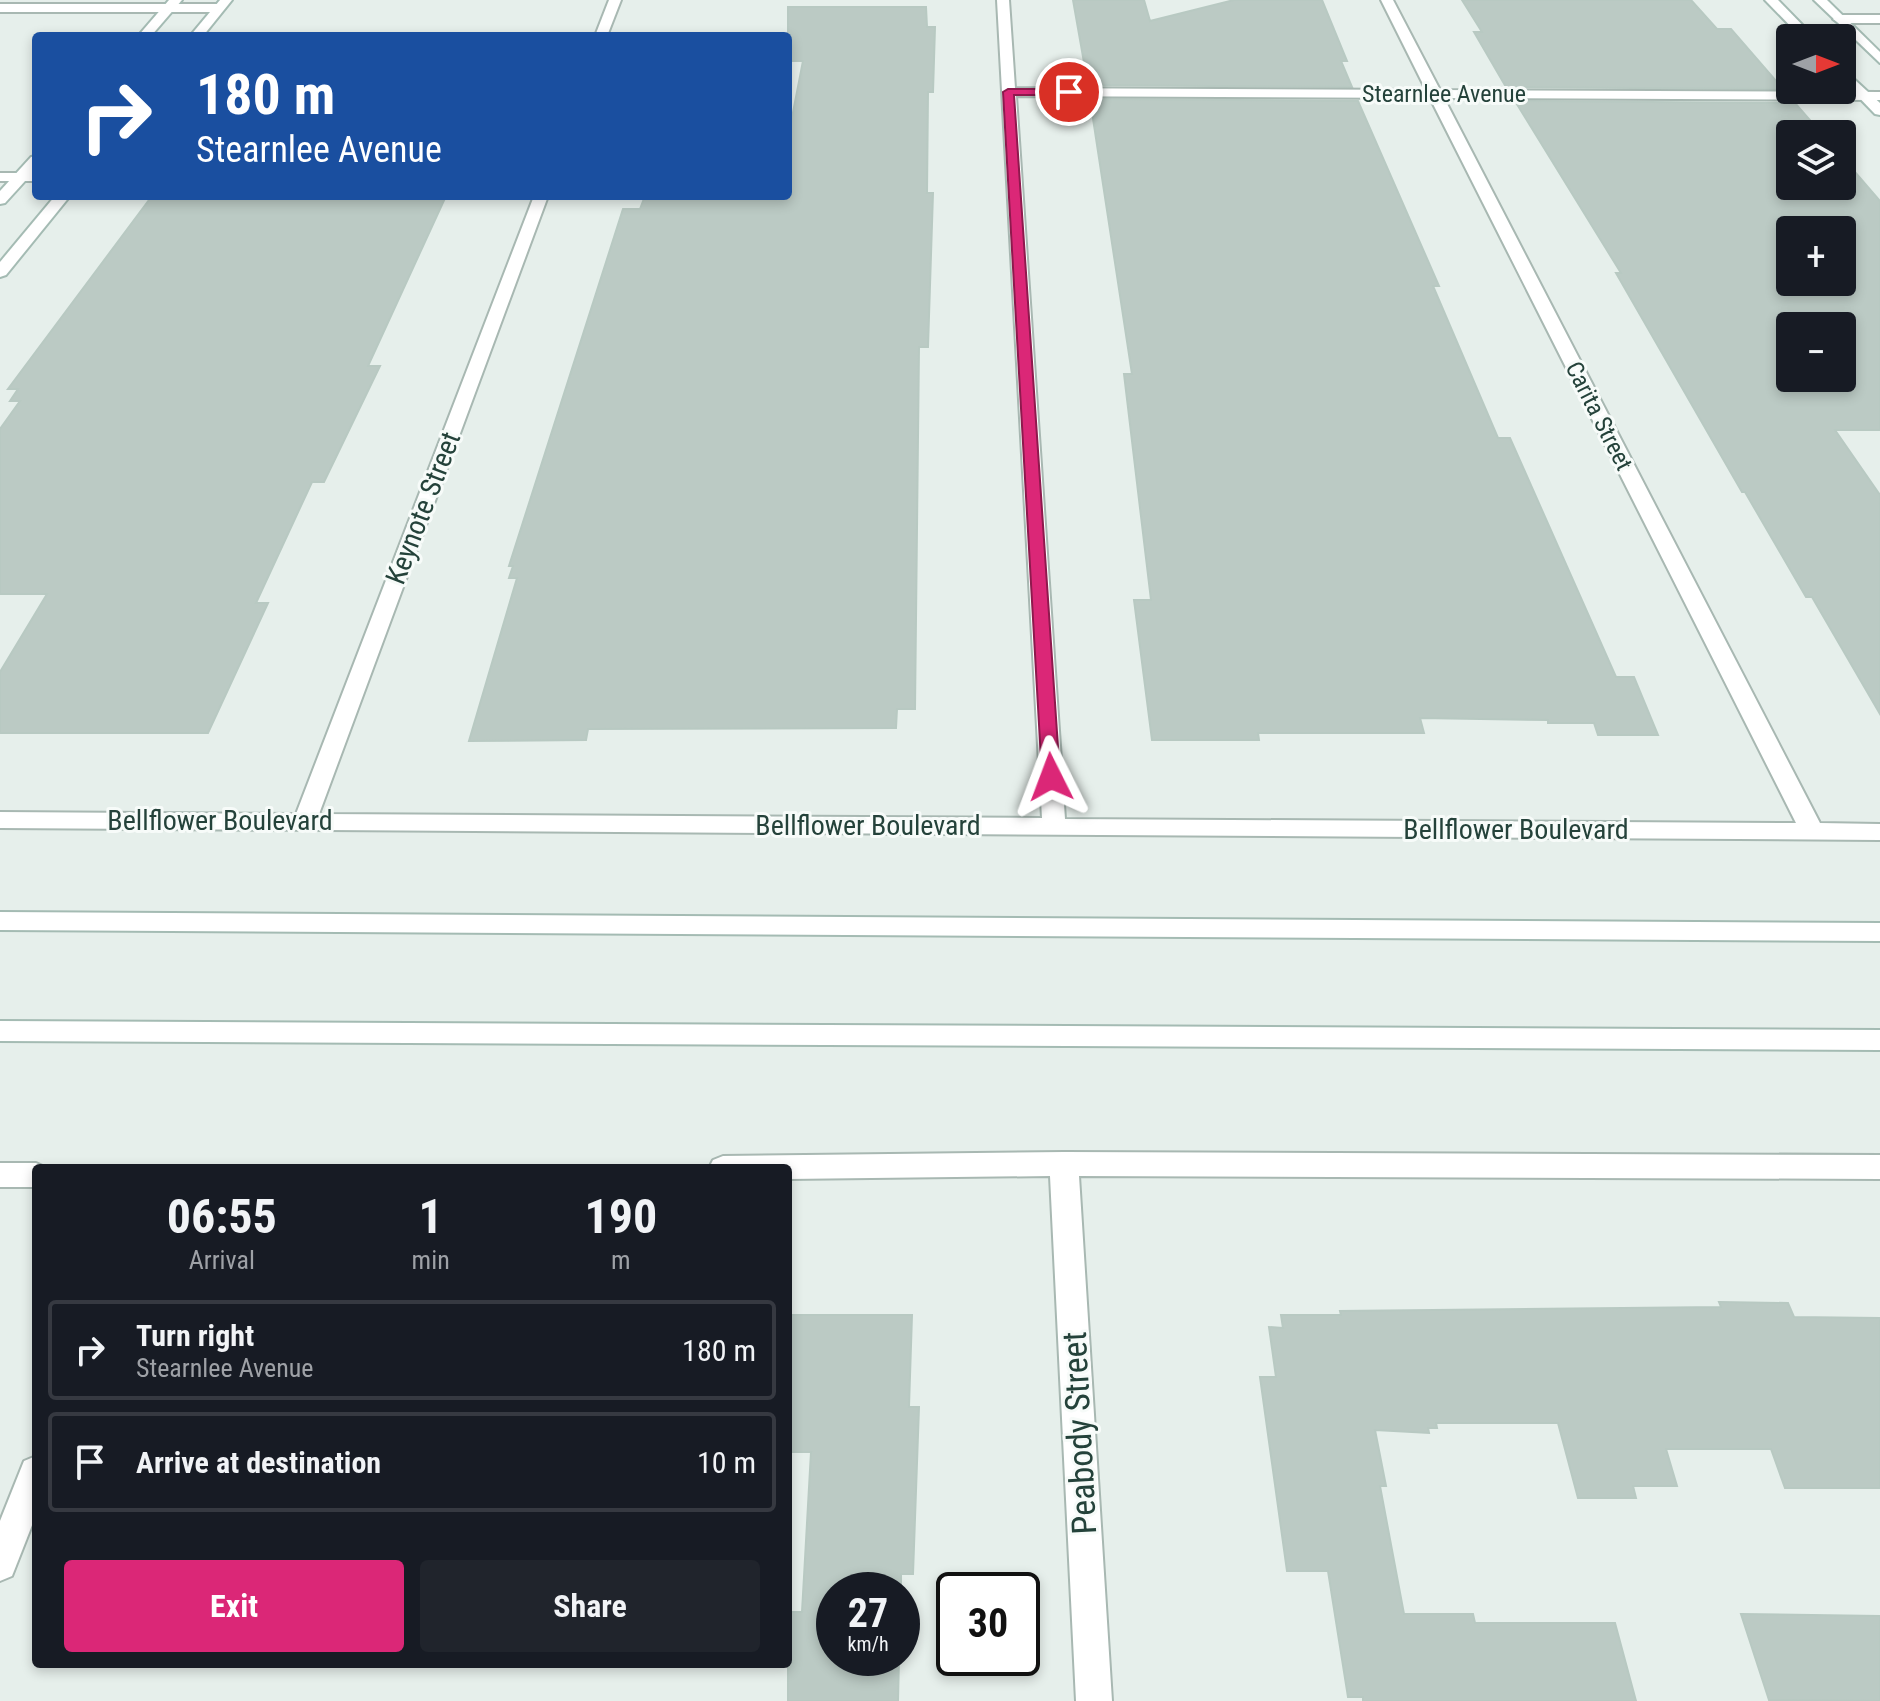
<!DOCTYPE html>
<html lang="en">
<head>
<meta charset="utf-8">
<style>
  body { margin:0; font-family:"Roboto Condensed",sans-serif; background:#20242c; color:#f1f3f6; height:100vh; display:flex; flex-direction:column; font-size:30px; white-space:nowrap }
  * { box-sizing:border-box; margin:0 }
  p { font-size:26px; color:#9ea1a6 }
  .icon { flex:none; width:44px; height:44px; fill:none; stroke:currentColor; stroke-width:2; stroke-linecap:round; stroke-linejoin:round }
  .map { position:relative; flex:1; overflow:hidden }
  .sheet { position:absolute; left:32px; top:1164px; width:760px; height:504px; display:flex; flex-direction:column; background:#171b24; border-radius:8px; box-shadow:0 4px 12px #0003 }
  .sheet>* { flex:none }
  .guide { position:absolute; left:32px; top:32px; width:760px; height:168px; border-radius:8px; box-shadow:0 4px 12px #0003; background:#1a4fa0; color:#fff; overflow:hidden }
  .needle { width:52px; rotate:90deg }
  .controls { position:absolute; left:1776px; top:24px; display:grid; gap:16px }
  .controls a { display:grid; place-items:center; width:80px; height:80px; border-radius:8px; background:#171b24; box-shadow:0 4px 12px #0003; font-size:40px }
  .speed { position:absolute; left:816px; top:1572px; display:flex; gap:16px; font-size:40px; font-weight:700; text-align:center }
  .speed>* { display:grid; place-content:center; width:104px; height:104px; border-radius:50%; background:#171b24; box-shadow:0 4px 12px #0003; line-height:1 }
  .speed small { font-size:20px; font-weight:400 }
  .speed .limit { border:4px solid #111; border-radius:12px; background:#fff; color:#111 }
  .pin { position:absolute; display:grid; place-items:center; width:68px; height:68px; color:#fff; margin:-34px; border:4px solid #fff; border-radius:50%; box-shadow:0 2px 8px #0007 }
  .me { position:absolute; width:88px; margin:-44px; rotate:357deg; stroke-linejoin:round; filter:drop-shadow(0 0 6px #0008) }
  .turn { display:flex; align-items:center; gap:28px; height:168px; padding:0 32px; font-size:36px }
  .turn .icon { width:104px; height:104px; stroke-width:2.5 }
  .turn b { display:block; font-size:56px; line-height:68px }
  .eta { display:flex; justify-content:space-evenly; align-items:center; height:136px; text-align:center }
  .eta b { font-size:48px; font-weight:700; line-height:56px }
  .cta { display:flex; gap:16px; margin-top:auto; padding:16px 32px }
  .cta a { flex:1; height:92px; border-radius:8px; background:#db2777; color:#fff; font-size:32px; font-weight:700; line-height:92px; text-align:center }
  .cta a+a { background:#20242c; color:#f1f3f6 }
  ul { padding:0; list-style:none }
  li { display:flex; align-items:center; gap:24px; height:100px; margin:0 16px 12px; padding:0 16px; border:4px solid #363941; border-radius:8px }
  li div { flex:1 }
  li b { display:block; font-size:30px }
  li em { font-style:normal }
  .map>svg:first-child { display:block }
  .building { fill:#bbcac4; stroke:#b8c9c2; stroke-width:2; fill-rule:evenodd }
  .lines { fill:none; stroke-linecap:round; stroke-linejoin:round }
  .lane-casing { stroke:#a8b8b2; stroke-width:4 }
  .street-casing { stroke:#a8b8b2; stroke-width:4 }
  .secondary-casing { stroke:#a4bbb3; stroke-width:4 }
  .lane { fill:#fff; fill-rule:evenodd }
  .street { fill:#fff; fill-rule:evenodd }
  .secondary { fill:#fff; fill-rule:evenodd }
  .route { fill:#db2777; stroke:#8e194d; stroke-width:2 }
  .labels { text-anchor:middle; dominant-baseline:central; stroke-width:6; stroke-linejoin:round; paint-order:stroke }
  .far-street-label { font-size:24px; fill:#24423a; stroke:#f7fbf9 }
  .street-label { font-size:28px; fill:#24423a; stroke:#f7fbf9 }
  .near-street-label { font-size:34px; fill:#24423a; stroke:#f7fbf9 }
</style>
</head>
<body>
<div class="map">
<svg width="1880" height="1701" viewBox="0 0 1880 1701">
  <rect width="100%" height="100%" fill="#e6efeb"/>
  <!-- building -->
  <g class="building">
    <polygon points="1073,0 1144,0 1150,21 1234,0 1322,0 1347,61 1341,61 1352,87 1088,85"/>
    <polygon points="1462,0 1691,0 1717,29 1731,29 1783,89 1506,87 1474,32 1482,32"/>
    <polygon points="788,7 926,7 927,27 935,27 933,92 928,92 927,193 933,193 928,347 919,347 915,709 897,709 896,728 588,729 586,740 469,741 517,578 509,578 513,566 509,566 623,209 640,209 645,196 788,196 788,138 803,61 788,61"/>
    <polygon points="1090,99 1358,101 1439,286 1433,286 1498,438 1510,438 1616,677 1634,677 1658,735 1598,735 1594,723 1548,723 1548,720 1420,718 1424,733 1258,733 1259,740 1152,740 1134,600 1151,600 1124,374 1132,374"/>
    <path d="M1515,101l280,2 27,31h-32v52h52v-29l38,44v229h-45l45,65v219l-68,-117h-6l-61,-105h-3l-126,-219h5zM1790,230h52v52h-52zM1790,326h52v52h-52z"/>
    <polygon points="152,196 446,196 368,366 380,366 324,482 312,482 256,603 268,603 208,733 0,733 0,672 47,594 0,594 0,429 20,401 10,401 18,389 8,389"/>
    <polygon points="1719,1302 1788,1303 1794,1317 1880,1318 1880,1488 1785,1488 1771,1449 1666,1449 1677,1486 1633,1486 1636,1498 1578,1498 1558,1423 1436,1423 1437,1428 1428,1428 1429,1433 1375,1430 1386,1486 1380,1486 1404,1614 1473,1614 1475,1623 1615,1623 1636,1701 1363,1701 1363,1697 1348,1697 1328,1571 1287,1571 1260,1377 1276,1377 1269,1327 1283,1328 1281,1315 1341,1315 1340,1311 1721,1307"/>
    <polygon points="788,1315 912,1315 909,1407 919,1407 913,1574 901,1574 901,1590 834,1590 834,1658 899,1658 898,1701 788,1701 788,1612 802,1612 811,1452 788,1452"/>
    <polygon points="1741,1614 1880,1616 1880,1701 1769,1700"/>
  </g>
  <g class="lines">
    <defs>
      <polygon id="lane" points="1880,15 1880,23 1839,23 1833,19 1839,15"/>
      <g id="street">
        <polygon points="609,0 621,0 607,36 595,36"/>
        <path d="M997,0h12l6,88 411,2 -45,-90h12l47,90 440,2v8l-436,-2 376,725 60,1v16l-1880,-12v-16l296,2 238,-618h14l-229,618 723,4zM1016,96l414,2 366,725 -731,-4z"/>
        <polygon points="0,4 219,4 225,8 219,12 0,12"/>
        <rect x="0" y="173" width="36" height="8"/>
        <polygon points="1064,1152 1880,1155 1880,1179 1079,1176 1112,1701 1076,1701 1050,1176 788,1179 788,1168 709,1168 713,1160 723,1156"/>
        <polygon points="0,1163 36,1163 47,1168 36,1168 36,1187 0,1187"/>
        <polygon points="36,1456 36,1515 12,1576 0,1581 0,1521 24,1461"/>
      </g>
      <g id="secondary">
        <polygon points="169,0 182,0 151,36 138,36"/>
        <polygon points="220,0 232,0 203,36 190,36"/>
        <polygon points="1765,0 1778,0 1815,38 1802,38"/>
        <polygon points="1814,0 1827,0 1880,52 1880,63"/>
        <polygon points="1842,68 1880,103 1880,115 1875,114 1842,80"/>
        <polygon points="36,156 36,169 5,203 0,204 0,191 31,157"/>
        <polygon points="55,196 70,196 6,275 0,277 0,262"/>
        <polygon points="0,912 1880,923 1880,941 0,930"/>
        <polygon points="0,1021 1880,1030 1880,1050 0,1041"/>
      </g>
    </defs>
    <!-- lane casing -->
    <use href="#lane" class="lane-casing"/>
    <!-- street casing -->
    <use href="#street" class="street-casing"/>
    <!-- secondary casing -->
    <use href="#secondary" class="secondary-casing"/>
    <!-- lane -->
    <use href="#lane" class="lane"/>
    <!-- street -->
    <use href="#street" class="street"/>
    <!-- secondary -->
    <use href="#secondary" class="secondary"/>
  </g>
  <!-- route -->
  <polygon class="route" points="1069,89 1073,90 1073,95 1014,95 1060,777 1051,783 1042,777 1003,92 1008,89"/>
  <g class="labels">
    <!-- far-street labels -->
    <g class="far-street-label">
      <text x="1444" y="94">Stearnlee Avenue</text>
      <text transform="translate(1599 416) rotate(63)">Carita Street</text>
    </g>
    <!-- street labels -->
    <g class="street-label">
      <text transform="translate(423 508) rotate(-69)">Keynote Street</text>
      <text x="220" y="820">Bellflower Boulevard</text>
      <text x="868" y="825">Bellflower Boulevard</text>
      <text x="1516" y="829">Bellflower Boulevard</text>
    </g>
    <!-- near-street labels -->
    <g class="near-street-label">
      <text transform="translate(1079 1433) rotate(-93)">Peabody Street</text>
    </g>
  </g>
</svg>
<div class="controls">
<a><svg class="needle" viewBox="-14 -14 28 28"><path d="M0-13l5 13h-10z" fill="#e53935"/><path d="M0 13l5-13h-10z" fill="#9ea1a6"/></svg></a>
<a><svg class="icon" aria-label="layers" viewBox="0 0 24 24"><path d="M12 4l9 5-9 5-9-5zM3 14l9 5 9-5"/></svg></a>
<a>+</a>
<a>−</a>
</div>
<div class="speed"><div>27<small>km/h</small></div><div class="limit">30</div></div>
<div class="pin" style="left:1069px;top:92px;background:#d93025"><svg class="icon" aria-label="arrive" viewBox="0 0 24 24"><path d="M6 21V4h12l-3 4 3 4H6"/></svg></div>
<svg class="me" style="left:1051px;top:777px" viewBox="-20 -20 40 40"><path d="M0-17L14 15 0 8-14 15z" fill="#db2777" stroke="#fff" stroke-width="4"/></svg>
<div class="guide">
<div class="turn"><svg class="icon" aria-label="right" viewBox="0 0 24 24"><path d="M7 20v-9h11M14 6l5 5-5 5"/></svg><div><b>180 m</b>Stearnlee Avenue</div></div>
</div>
<section class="sheet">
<div class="eta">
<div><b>06:55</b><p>Arrival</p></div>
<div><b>1</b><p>min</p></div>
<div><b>190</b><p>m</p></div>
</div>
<ul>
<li><svg class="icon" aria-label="right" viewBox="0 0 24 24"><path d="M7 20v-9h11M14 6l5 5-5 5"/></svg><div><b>Turn right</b><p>Stearnlee Avenue</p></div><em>180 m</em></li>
<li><svg class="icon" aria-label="arrive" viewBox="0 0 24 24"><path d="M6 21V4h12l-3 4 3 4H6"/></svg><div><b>Arrive at destination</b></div><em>10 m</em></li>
</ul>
<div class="cta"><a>Exit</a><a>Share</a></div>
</section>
</div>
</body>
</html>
